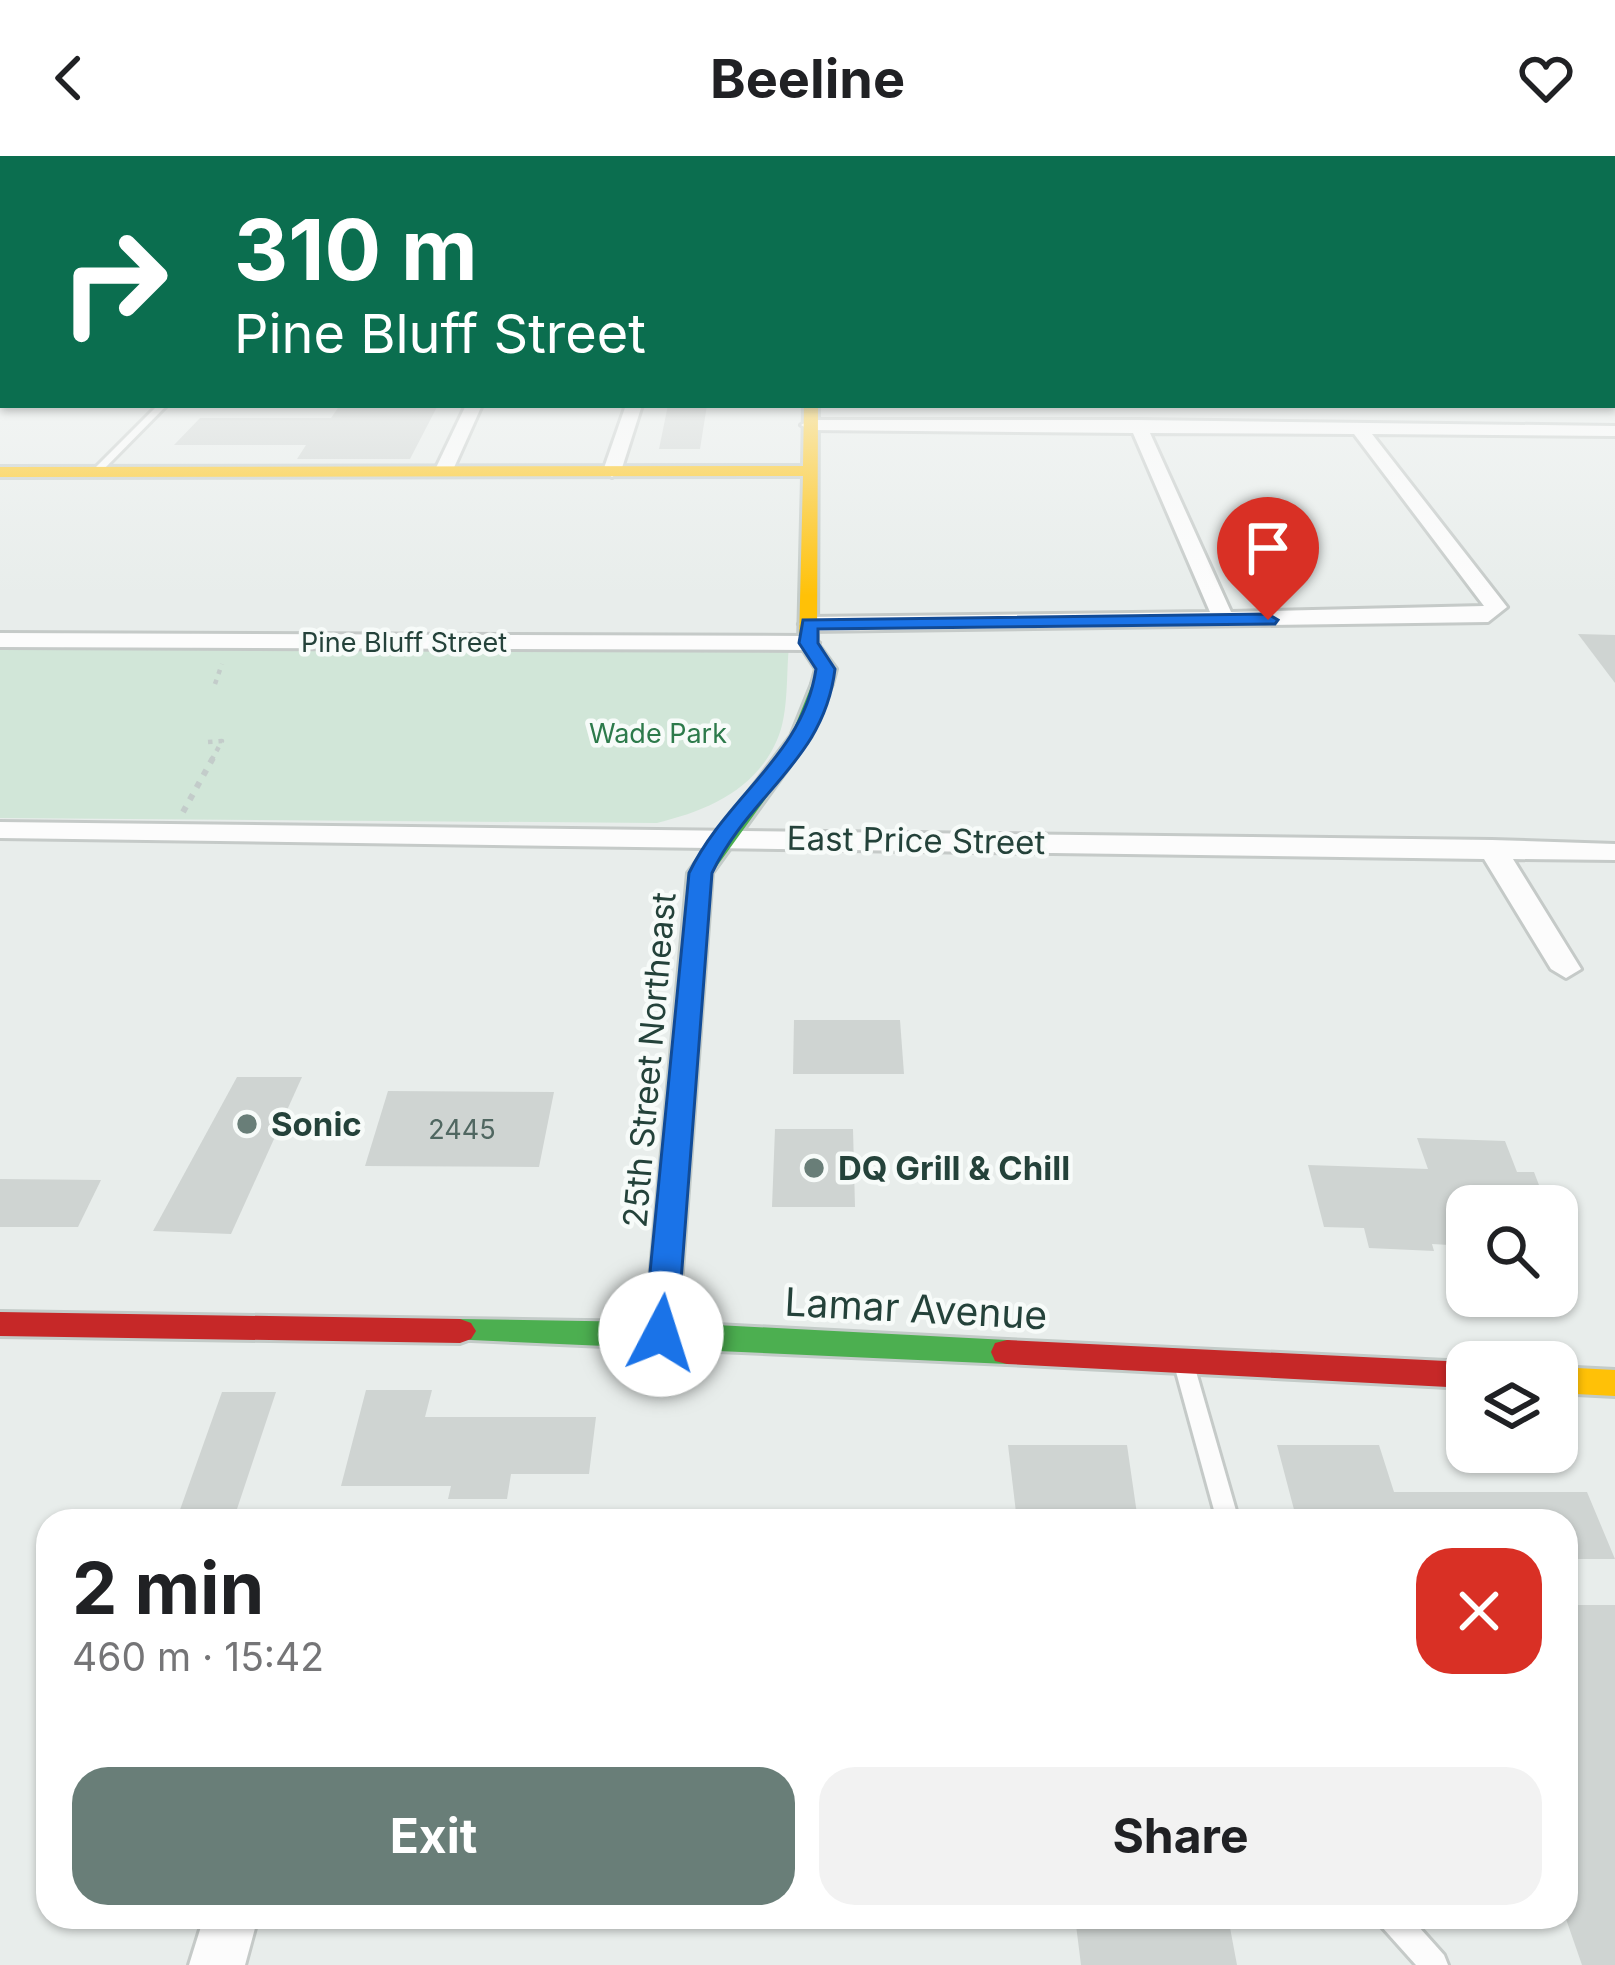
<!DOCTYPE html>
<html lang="en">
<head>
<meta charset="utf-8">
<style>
  body { margin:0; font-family:Inter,sans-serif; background:#f2f2f2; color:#202124; height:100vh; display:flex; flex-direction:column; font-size:45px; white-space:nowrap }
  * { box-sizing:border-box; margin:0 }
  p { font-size:39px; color:#757577 }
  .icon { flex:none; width:66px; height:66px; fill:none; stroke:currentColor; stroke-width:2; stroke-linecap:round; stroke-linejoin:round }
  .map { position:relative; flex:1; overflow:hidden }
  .drawer { position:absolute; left:36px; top:1353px; width:1542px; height:420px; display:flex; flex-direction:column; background:#fff; border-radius:36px; box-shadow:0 3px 9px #0004 }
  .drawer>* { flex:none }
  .hud { position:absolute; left:0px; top:0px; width:1617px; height:252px; box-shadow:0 3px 9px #0004; background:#0b6e4f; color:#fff; overflow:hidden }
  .controls { position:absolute; left:1446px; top:1029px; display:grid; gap:24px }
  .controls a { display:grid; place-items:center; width:132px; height:132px; border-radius:24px; background:#fff; box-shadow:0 3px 9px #0004; font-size:60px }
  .pin { position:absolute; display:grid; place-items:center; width:102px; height:102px; color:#fff; margin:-123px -51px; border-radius:50% 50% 50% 0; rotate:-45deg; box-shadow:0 0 12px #0007 }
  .pin .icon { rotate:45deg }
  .me { position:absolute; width:132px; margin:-66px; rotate:5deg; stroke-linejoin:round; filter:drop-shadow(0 0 9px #0008) }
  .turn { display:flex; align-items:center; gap:42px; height:252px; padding:0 36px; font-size:54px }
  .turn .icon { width:156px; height:156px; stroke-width:2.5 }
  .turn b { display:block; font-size:84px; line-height:102px }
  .round { display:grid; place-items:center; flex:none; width:126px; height:126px; border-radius:36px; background:#f2f2f2 }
  .headline { display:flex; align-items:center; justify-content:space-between; height:204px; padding:0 36px }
  h1 { font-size:72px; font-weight:700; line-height:90px }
  .action { display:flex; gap:24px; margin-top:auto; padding:24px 36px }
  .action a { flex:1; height:138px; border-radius:36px; background:#697e78; color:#fff; font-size:48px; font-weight:700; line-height:138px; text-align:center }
  .action a+a { background:#f2f2f2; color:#202124 }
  header { display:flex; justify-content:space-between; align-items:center; height:156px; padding:0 36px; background:#fff; font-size:54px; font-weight:700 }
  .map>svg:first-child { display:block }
  .green { fill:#d1e6d8 }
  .building { fill:#cfd4d2 }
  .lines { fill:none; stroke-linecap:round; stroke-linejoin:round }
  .lane-casing { stroke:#c5cac8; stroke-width:6 }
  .street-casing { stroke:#c5cac8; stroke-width:6 }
  .fast-casing { stroke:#c3cbc8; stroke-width:6 }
  .slow-casing { stroke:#c3cbc8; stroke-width:6 }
  .jam-casing { stroke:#c3cbc8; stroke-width:6 }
  .path-far1 { stroke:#c3ccca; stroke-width:4.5; stroke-dasharray:4.5 6; stroke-linecap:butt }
  .path { stroke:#c3ccca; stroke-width:6; stroke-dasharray:6 8; stroke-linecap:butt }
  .lane { fill:#fcfcfc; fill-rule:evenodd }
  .street { fill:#fcfcfc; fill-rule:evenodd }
  .fast { fill:#4caf50; fill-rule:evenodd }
  .slow { fill:#ffc107; fill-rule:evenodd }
  .jam { fill:#c62828; fill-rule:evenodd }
  .route { fill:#1a73e8; stroke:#114b97; stroke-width:3 }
  .poi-dot { fill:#697e78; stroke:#f7fbf9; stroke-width:4.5 }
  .labels { text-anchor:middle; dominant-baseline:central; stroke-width:9; stroke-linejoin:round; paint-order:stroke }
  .far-street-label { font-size:27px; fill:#24423a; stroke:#f7fbf9 }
  .far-park-label { font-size:27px; fill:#2d7a4b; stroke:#f7fbf9 }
  .number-label { font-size:27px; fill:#506761 }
  .street-label { font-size:33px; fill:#24423a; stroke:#f7fbf9 }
  .poi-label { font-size:33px; font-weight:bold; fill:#24423a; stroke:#f7fbf9; text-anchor:start }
  .near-street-label { font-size:39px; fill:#24423a; stroke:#f7fbf9 }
</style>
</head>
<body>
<header><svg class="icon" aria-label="back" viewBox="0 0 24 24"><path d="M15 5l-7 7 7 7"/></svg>Beeline<svg class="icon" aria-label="heart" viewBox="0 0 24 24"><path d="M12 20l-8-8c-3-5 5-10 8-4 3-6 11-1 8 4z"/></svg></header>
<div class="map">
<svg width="1615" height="1809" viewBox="0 0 1615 1809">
  <rect width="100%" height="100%" fill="#e8edeb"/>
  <!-- green -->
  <path class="green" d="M0,490h789c-3,28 0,68 -12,94 -22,51 -71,71 -120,83l-657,-5z"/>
  <!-- building -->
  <g class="building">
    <polygon points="340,249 438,249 410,303 297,303 306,289 174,289 200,262 331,262"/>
    <polygon points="668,249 707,249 700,293 659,293"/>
    <polygon points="1578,478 1615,479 1615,527"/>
    <polygon points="794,864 900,864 904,918 793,918"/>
    <polygon points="237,921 302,921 231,1078 153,1075"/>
    <polygon points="388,935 554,936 539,1011 365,1010"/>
    <polygon points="775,973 853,973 855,1051 772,1051"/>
    <polygon points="1417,982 1505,985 1517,1016 1534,1016 1547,1050 1467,1050 1467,1090 1432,1088 1434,1095 1369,1092 1364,1072 1324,1071 1308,1009 1428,1013"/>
    <polygon points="0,1023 101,1024 78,1071 0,1071"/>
    <polygon points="366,1234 432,1234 425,1261 596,1261 589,1318 511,1318 507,1343 448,1343 451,1330 341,1330"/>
    <polygon points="222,1236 276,1236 233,1365 176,1365"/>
    <polygon points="1008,1289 1127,1289 1138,1365 1017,1365"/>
    <polygon points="1277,1289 1379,1289 1394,1336 1587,1336 1615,1403 1566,1403 1566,1365 1297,1365"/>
    <polygon points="1566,1449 1615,1449 1615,1809 1582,1809 1566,1763"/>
    <polygon points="1075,1761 1228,1761 1237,1809 1081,1809"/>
  </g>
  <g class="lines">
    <defs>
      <g id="lane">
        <polygon points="158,249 167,249 99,318 93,318 93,314"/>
        <polygon points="1185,1204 1192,1207 1195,1212 1239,1365 1217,1365 1175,1212 1178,1207"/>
        <polygon points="1378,1761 1410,1761 1444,1799 1448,1809 1416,1809 1382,1771"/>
      </g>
      <g id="street">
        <polygon points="466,249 482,249 452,316 436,320 434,316"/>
        <polygon points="626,249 642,249 621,315 612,321 603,315"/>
        <path d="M1138,264l477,6v10l-243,-2 135,173 -19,15 -678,9 -11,-7 11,-7 400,-5 -77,-179 -323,-3 -9,-5 9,-5zM1150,277l204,1 130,172 -253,6z"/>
        <polygon points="0,477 808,480 819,487 808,494 0,491"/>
        <polygon points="0,666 1492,684 1615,688 1615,704 1513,703 1581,813 1566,822 1551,813 1484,703 0,682"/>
        <polygon points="204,1761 258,1761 245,1809 189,1809"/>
      </g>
      <polygon id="fast" points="822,522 832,528 811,580 712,717 678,1167 1007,1184 1019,1187 1023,1196 1019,1205 1007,1208 449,1183 444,1175 449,1167 460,1163 646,1166 688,717 791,580 812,528"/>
      <g id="slow">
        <polygon points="804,249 818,249 817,487 836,513 832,528 822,534 812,528 816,513 799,487 803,320 0,321 0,311 803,310"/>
        <polygon points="1557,1211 1615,1214 1615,1240 1557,1237"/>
      </g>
      <g id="jam">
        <polygon points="0,1156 460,1163 471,1167 476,1175 471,1183 460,1187 0,1180"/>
        <polygon points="1007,1184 1467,1206 1467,1232 1007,1208 995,1205 991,1196 995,1187"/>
      </g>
    </defs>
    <!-- lane casing -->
    <use href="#lane" class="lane-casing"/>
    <!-- street casing -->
    <use href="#street" class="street-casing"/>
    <!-- fast casing -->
    <use href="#fast" class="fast-casing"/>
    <!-- slow casing -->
    <use href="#slow" class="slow-casing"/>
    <!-- jam casing -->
    <use href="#jam" class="jam-casing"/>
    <!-- path-far1 -->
    <g class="path-far1">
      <polyline points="215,528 222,508"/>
      <polyline points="208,586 222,585 211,605"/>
    </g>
    <!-- path -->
    <polyline class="path" points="183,656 213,602"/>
    <!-- lane -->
    <use href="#lane" class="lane"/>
    <!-- street -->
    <use href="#street" class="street"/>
    <!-- fast -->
    <use href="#fast" class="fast"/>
    <!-- slow -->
    <use href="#slow" class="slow"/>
    <!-- jam -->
    <use href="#jam" class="jam"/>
  </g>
  <!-- sky -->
  <linearGradient id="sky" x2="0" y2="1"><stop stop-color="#8fc1e3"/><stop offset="0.42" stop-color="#f5f7f6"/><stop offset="1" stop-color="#f5f7f6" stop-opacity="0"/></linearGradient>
  <rect width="1615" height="440" fill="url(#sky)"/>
  <!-- route -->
  <path class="route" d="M1268,458l10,6 -3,4 -457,5v14l17,26c-11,92 -85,124 -123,204l-35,461 -5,9h-23l-5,-9 45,-461c38,-78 114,-117 127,-204l-17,-26 4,-23z"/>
  <!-- markers -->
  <g class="poi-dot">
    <circle cx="247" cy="968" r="12"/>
    <circle cx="814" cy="1012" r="12"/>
  </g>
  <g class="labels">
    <!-- far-street labels -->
    <g class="far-street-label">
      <text x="404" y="486">Pine Bluff Street</text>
    </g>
    <!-- far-park labels -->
    <g class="far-park-label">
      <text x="658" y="577">Wade Park</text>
    </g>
    <!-- number labels -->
    <g class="number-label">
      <text x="462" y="973">2445</text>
    </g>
    <!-- street labels -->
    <g class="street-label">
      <text transform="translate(916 684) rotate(1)">East Price Street</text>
      <text transform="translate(649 904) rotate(-85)">25th Street Northeast</text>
    </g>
    <!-- poi labels -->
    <g class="poi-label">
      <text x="271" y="968">Sonic</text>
      <text x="838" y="1012">DQ Grill &amp; Chill</text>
    </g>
    <!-- near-street labels -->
    <g class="near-street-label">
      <text transform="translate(916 1152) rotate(3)">Lamar Avenue</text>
    </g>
  </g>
</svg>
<div class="controls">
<a><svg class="icon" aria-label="search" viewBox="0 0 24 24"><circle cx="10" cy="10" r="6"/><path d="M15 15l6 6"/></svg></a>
<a><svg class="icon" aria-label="layers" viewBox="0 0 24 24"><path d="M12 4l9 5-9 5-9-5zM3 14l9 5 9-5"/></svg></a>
</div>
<div class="pin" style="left:1268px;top:464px;background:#d93025"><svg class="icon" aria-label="arrive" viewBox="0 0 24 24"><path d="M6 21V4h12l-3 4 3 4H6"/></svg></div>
<svg class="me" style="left:661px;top:1178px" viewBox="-20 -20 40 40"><circle r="19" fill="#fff"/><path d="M0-13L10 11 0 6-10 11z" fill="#1a73e8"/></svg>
<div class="hud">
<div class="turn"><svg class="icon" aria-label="right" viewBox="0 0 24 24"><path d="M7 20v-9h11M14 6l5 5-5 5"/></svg><div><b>310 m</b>Pine Bluff Street</div></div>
</div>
<section class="drawer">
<div class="headline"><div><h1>2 min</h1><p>460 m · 15:42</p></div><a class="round" style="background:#d93025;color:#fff"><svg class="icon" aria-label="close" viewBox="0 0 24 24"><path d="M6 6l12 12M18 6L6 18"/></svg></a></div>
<div class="action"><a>Exit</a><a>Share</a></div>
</section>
</div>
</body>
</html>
